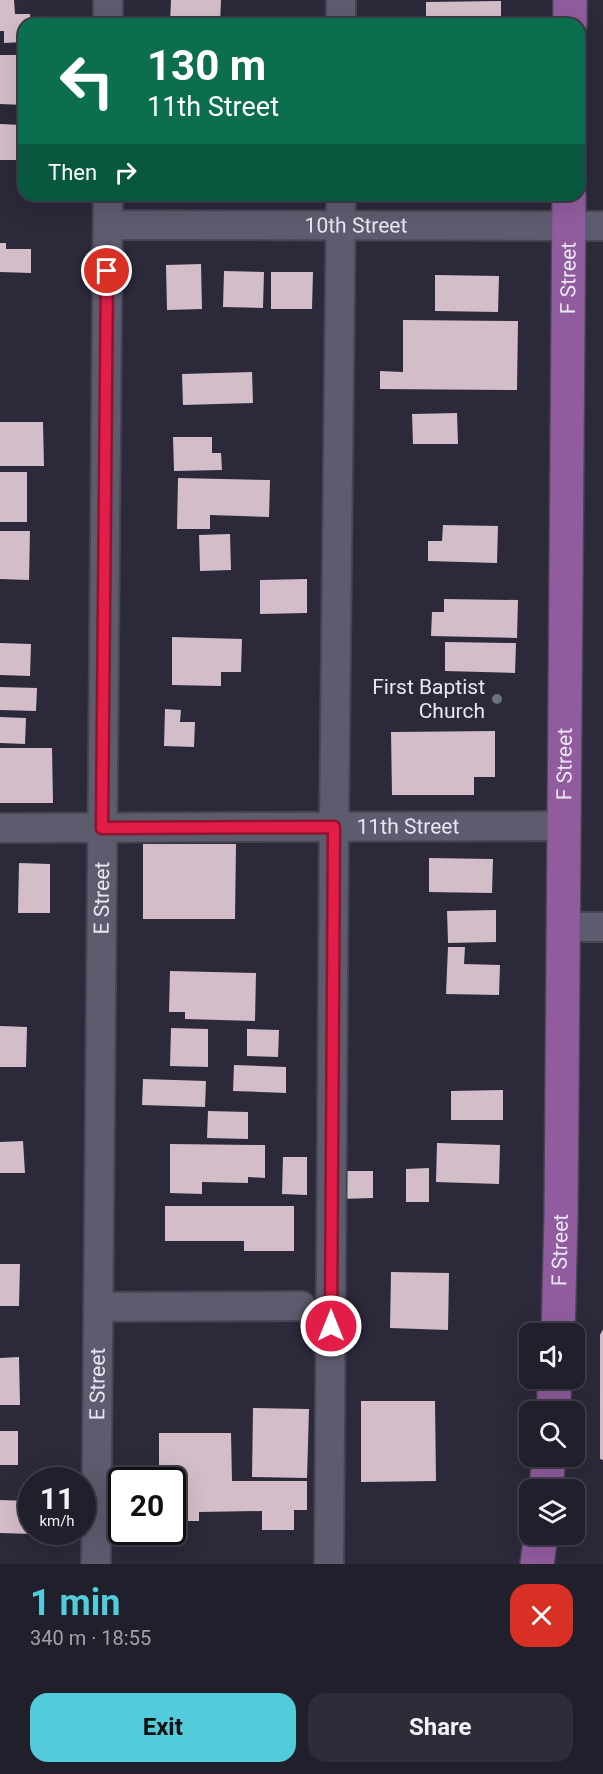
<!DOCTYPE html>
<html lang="en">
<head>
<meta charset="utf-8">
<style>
  body { margin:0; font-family:Roboto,sans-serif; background:#2d2c38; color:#f1f3f6; height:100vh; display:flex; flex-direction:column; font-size:22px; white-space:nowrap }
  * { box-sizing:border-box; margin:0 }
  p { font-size:20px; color:#a2a2a9 }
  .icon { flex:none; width:33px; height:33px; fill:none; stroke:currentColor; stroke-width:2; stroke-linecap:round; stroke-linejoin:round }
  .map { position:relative; height:1564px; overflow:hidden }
  .details { display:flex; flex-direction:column; background:#201f2c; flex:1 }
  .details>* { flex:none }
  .top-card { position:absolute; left:18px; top:18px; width:567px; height:183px; border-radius:18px; box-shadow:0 6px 24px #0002,0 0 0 2px #3d3d48; background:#0b6e4f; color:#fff; overflow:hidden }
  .fabs { position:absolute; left:519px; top:1323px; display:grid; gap:12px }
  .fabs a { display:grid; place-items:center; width:66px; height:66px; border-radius:12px; background:#201f2c; box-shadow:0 6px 24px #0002,0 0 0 2px #3d3d48; font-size:30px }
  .speed { position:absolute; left:18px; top:1467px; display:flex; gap:12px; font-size:30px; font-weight:700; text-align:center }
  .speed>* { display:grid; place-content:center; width:78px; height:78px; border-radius:50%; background:#201f2c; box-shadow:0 6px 24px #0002,0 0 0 2px #3d3d48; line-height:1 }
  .speed small { font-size:15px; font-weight:400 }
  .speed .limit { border:3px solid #111; border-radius:9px; background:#fff; color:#111 }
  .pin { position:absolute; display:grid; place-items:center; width:51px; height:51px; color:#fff; margin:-26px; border:3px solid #fff; border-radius:50%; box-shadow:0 2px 6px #0007 }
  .me { position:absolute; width:66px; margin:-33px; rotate:0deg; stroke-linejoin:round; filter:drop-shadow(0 0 4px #0008) }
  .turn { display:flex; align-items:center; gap:21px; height:126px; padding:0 30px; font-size:27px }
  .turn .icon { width:78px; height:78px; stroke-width:2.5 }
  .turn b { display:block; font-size:42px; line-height:51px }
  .then { display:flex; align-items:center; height:57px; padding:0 30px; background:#0003; gap:12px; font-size:22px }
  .round { display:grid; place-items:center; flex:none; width:63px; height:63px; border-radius:18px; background:#2d2c38 }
  .summary { display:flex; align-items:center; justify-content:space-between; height:102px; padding:0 30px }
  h1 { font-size:36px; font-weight:700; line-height:45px; color:#53cbdb }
  .primary-button { display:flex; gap:12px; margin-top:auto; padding:12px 30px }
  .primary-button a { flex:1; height:69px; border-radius:18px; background:#53cbdb; color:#111; font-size:24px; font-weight:700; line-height:69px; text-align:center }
  .primary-button a+a { background:#2d2c38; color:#f1f3f6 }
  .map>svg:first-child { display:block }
  .building { fill:#d3bdc9 }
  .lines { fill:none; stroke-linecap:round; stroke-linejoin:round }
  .minor-casing { stroke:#474453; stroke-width:32 }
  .major-casing { stroke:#474453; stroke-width:36 }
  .minor { stroke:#5d5b6e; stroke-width:28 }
  .major { stroke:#915c9d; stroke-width:33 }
  .route-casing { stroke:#92132f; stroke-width:15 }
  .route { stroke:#e11d48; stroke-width:10 }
  .worship-dot { fill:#6b7280; stroke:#2b293a; stroke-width:2 }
  .labels { text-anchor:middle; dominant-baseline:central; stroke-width:6; stroke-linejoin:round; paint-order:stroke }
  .street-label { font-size:21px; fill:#e8e6f2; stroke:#2b293a }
  .poi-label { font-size:21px; fill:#e8e6f2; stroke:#2b293a; text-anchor:end }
</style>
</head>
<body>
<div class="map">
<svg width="603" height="1564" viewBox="0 0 603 1564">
  <rect width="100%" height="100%" fill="#2b293a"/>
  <!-- building -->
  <g class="building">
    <polygon points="0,0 14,0 15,14 30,14 31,24 24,24 24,42 4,43 4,31 0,31"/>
    <polygon points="171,0 221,0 220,24 170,24"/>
    <polygon points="501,1 501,24 437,24 437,18 426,18 426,2"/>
    <polygon points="0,55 24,55 24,105 0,104"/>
    <polygon points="0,124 22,125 24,160 0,160"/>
    <polygon points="0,243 6,243 6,249 31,249 31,273 0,272"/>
    <polygon points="201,264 202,309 167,310 166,265"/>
    <polygon points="224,271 264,272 263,308 223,307"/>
    <polygon points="271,272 313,272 312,309 271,309"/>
    <polygon points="435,275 499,276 498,312 435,311"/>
    <polygon points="403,320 518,321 517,390 380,389 380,371 403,372"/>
    <polygon points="252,372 253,403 183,405 182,374"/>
    <polygon points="457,413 458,444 413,444 412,414"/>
    <polygon points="0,422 43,422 44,466 0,466"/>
    <polygon points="173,437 212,437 212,453 221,453 222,470 174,471"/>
    <rect x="0" y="472" width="27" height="50"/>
    <polygon points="178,478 270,480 269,517 210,515 210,529 177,529"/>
    <polygon points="443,525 498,526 497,563 428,561 428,541 442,541"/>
    <polygon points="0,531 30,531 29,580 0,579"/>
    <polygon points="230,534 231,570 200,571 199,535"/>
    <polygon points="307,579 307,613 260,614 260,580"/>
    <polygon points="444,599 518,600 517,638 431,636 432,612 444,612"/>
    <polygon points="172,637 242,639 241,672 221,672 221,686 172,685"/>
    <polygon points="445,642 516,643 515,673 445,671"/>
    <polygon points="0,643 31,644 30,676 0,675"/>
    <polygon points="0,687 37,688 36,711 0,710"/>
    <polygon points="165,709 181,710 180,722 195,722 194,747 164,746"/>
    <polygon points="0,717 26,718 25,744 0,743"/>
    <polygon points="495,731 495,777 474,777 474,795 392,795 391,732"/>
    <polygon points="0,748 52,748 53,803 0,803"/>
    <polygon points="143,844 236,844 235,919 143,919"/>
    <polygon points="429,858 493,859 492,893 429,892"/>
    <polygon points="19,863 50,864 50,913 18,913"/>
    <polygon points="496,910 496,942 448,943 447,911"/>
    <polygon points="448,947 465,947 464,964 500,965 499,995 446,994"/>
    <polygon points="170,971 256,973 255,1021 185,1019 185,1012 169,1012"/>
    <polygon points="0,1026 27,1027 26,1067 0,1067"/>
    <polygon points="171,1028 208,1029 208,1067 170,1066"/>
    <polygon points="247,1029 279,1030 278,1057 247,1056"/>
    <polygon points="234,1065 286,1067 286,1093 233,1091"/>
    <polygon points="143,1079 206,1081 205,1107 142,1105"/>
    <polygon points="503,1090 503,1120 451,1120 451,1091"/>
    <polygon points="208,1111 248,1112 248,1139 207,1138"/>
    <polygon points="23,1141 25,1173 0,1173 0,1142"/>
    <polygon points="437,1143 500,1145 499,1184 436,1182"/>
    <polygon points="170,1144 265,1145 265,1178 248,1177 248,1183 202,1182 202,1194 170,1193"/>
    <polygon points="283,1157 307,1157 307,1195 282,1194"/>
    <polygon points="429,1168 429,1202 406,1202 406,1169"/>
    <polygon points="339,1171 373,1171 373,1198 339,1199"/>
    <polygon points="165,1206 294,1206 294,1251 244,1251 244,1241 165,1241"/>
    <polygon points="0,1264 20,1264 19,1306 0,1306"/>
    <polygon points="391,1272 449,1273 448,1330 390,1328"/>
    <polygon points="603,1329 603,1460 600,1459 600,1335"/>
    <polygon points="19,1357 20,1405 0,1405 0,1358"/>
    <polygon points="361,1401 435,1401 436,1481 361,1482"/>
    <polygon points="253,1408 309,1409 307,1478 252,1477"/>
    <rect x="0" y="1431" width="18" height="34"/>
    <polygon points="159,1433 231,1433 232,1481 307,1481 307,1510 294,1510 294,1530 262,1530 262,1511 199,1512 199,1521 172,1521 172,1480 159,1480"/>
    <polygon points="0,1500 32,1501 32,1534 0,1533"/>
  </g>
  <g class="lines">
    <defs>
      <g id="minor">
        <polyline points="108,0 108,24"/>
        <polyline points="341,0 341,24"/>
        <path id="s1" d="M108,225l495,1"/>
        <path id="s2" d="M0,828l564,-2"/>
        <polyline points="563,927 603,927"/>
        <polyline points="98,1307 301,1306"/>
        <path id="s3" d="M96,1564l12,-1369"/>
        <polyline points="329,1564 334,827 341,195"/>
      </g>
      <g id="major">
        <polyline points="570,24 570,0"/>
        <path id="s4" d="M558,1334l3,-119 8,-1020"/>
        <polyline points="553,1412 555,1378"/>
        <polyline points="546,1490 549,1456"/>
        <polyline points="537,1564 541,1534"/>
      </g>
    </defs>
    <!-- minor casing -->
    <use href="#minor" class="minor-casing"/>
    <!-- major casing -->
    <use href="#major" class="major-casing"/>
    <!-- minor -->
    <use href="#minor" class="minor"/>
    <!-- major -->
    <use href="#major" class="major"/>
  </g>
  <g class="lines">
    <defs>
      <polyline id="route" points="107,271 102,828 334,827 331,1326"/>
    </defs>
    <!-- route casing -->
    <use href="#route" class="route-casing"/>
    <!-- route -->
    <use href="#route" class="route"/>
  </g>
  <!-- markers -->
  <circle class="worship-dot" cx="497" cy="699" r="6"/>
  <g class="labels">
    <!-- street labels -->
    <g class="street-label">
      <text stroke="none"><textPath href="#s1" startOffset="248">10th Street</textPath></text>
      <text stroke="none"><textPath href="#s4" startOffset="1056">F Street</textPath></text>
      <text stroke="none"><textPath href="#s4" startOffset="570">F Street</textPath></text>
      <text stroke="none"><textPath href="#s2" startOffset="408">11th Street</textPath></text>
      <text stroke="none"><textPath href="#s3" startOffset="666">E Street</textPath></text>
      <text stroke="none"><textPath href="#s4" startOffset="84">F Street</textPath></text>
      <text stroke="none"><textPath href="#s3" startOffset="180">E Street</textPath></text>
    </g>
    <!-- poi labels -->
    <g class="poi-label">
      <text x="485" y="687">First Baptist<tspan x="485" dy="24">Church</tspan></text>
    </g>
  </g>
</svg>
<div class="fabs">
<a><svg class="icon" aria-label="sound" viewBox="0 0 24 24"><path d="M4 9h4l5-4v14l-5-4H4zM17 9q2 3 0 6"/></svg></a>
<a><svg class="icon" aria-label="search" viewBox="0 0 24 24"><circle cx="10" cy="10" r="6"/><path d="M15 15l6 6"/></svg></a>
<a><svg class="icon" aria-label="layers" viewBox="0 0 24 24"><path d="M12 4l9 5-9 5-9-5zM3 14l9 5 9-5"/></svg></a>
</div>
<div class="speed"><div>11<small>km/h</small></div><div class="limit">20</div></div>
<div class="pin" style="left:107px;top:271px;background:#d93025"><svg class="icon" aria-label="arrive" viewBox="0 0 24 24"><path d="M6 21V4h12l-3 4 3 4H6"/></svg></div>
<svg class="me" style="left:331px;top:1326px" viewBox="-20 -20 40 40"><circle r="17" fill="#e11d48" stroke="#fff" stroke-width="3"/><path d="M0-11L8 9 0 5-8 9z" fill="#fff"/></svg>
<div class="top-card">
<div class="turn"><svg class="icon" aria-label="left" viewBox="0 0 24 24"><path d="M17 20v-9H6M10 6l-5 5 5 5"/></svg><div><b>130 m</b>11th Street</div></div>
<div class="then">Then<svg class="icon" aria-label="right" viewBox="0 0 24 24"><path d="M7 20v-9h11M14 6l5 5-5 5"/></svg></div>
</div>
</div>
<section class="details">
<div class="summary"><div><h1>1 min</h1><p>340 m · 18:55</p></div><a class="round" style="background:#d93025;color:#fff"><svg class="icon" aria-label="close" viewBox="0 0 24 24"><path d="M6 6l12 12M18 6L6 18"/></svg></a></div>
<div class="primary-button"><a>Exit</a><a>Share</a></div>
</section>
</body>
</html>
